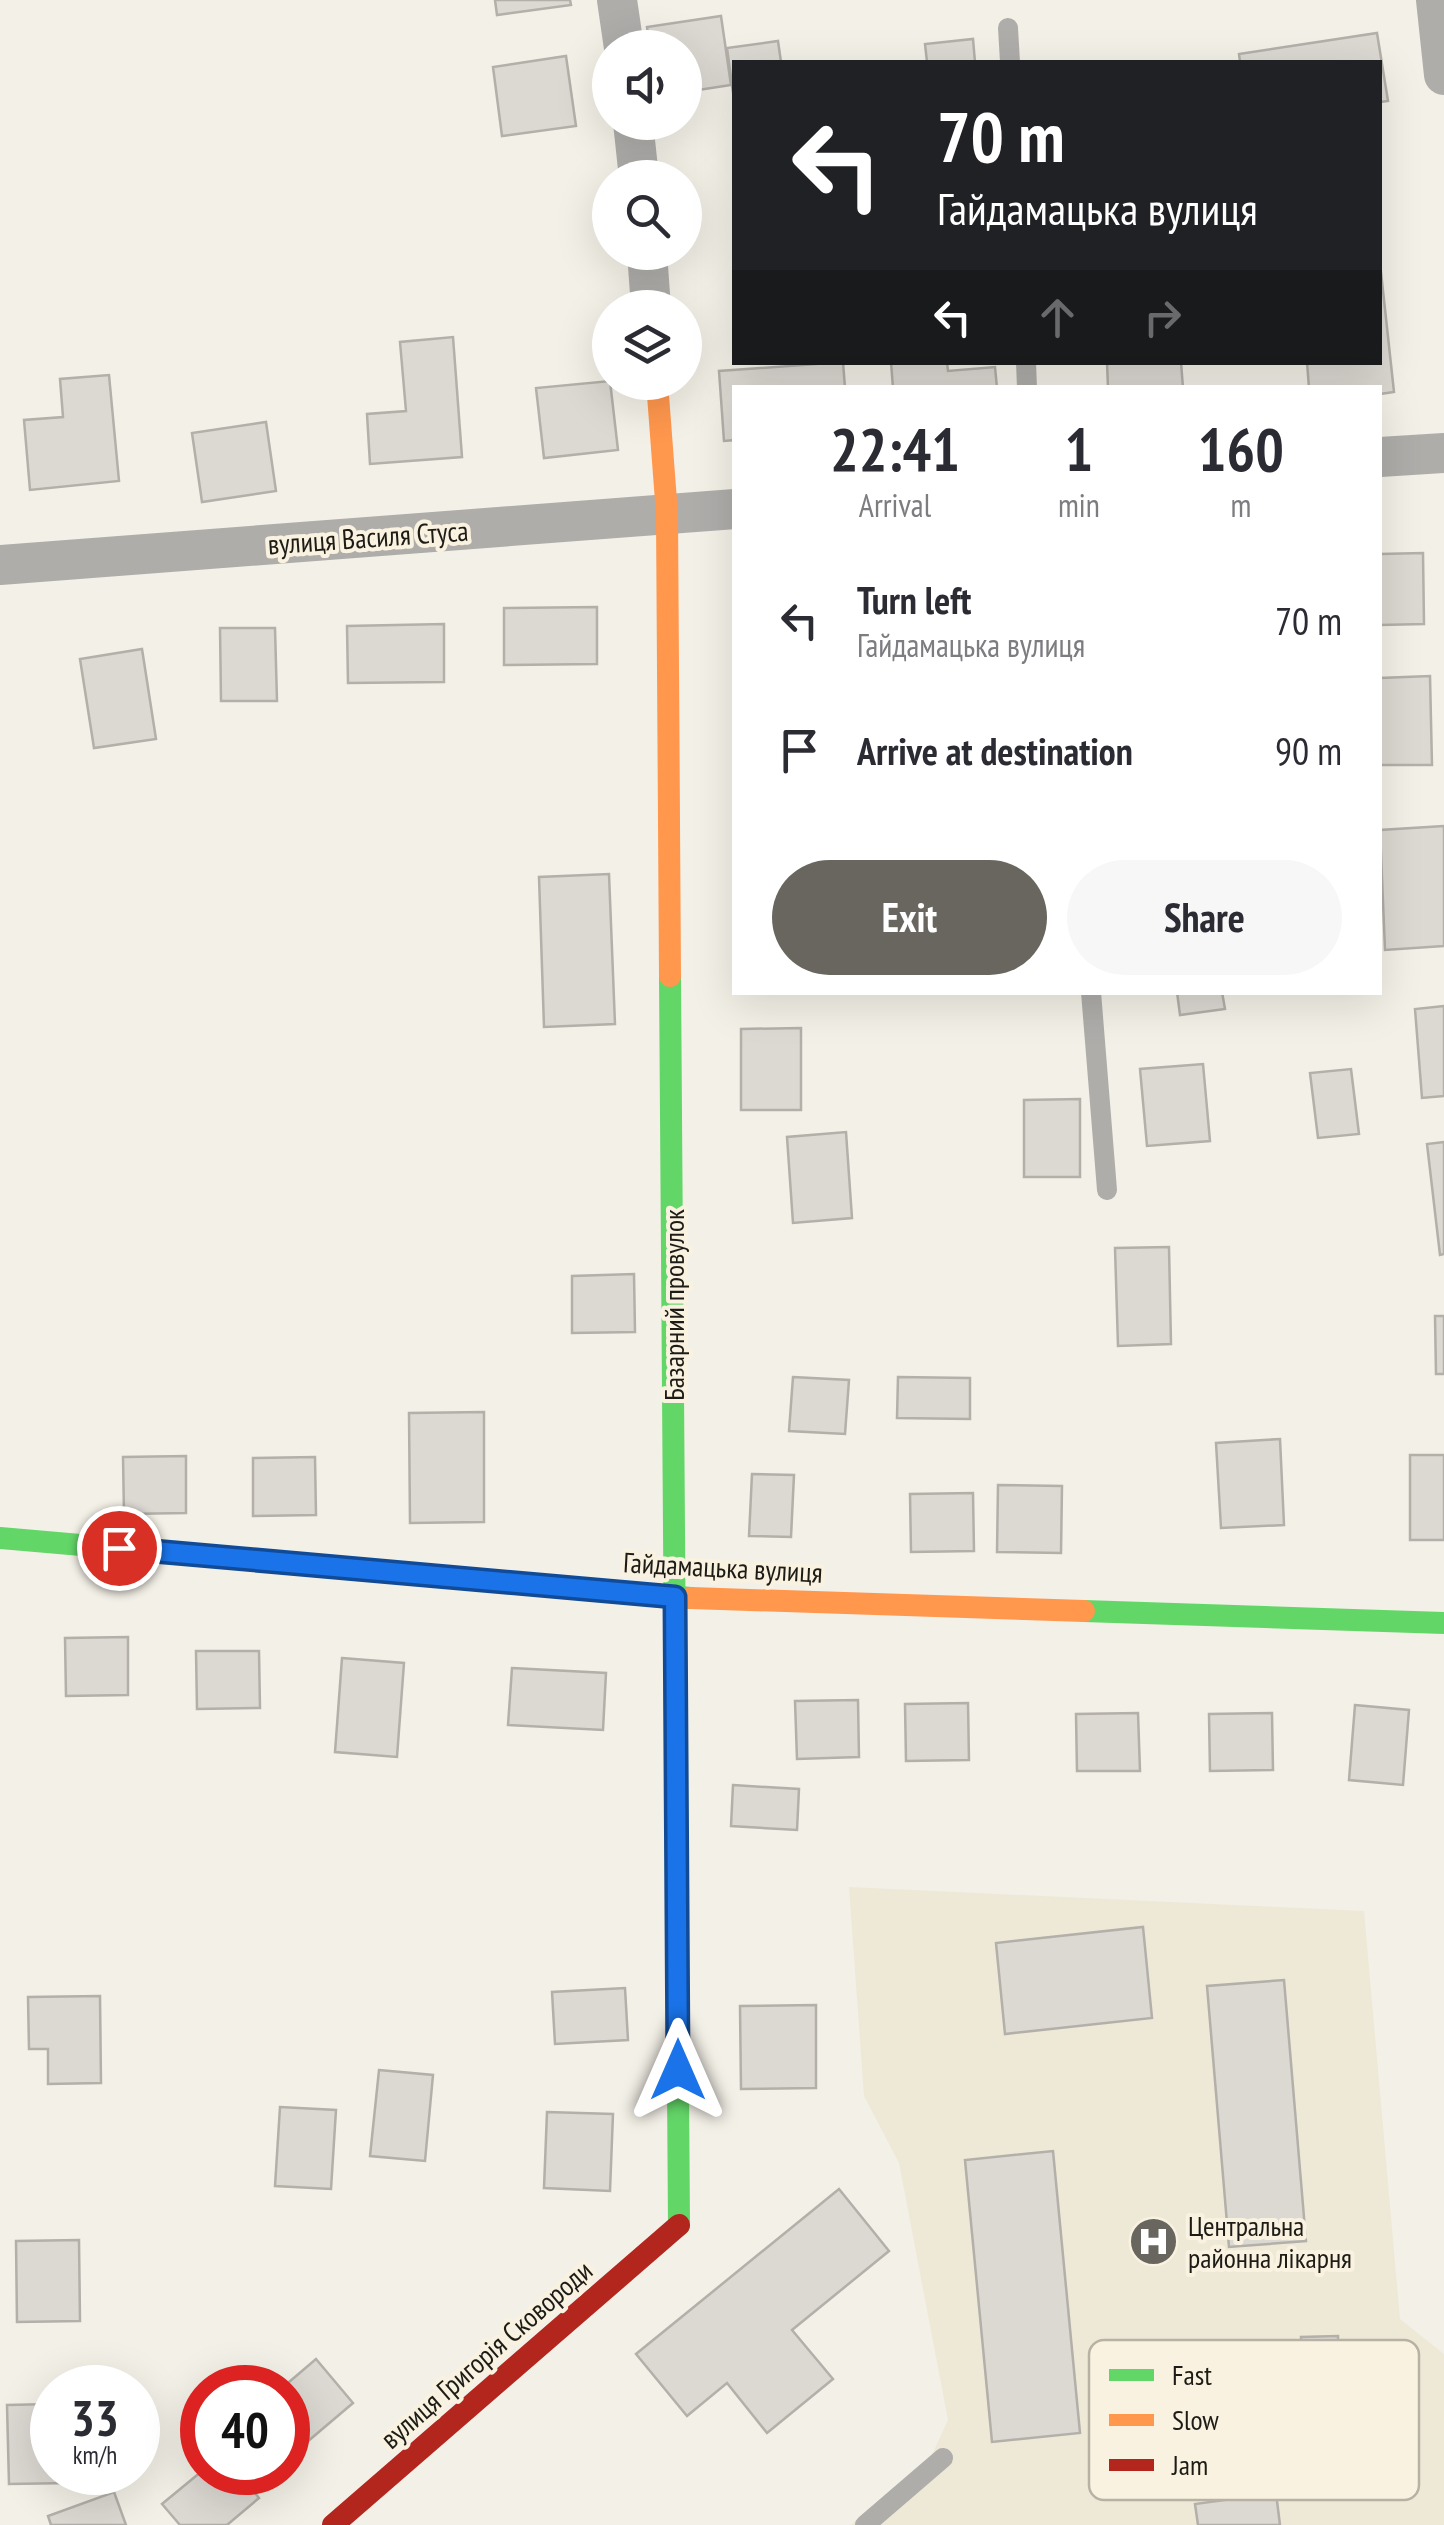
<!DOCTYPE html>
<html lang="en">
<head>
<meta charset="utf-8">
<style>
  body { margin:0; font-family:"PT Sans Narrow",sans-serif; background:#f7f7f7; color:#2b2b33; height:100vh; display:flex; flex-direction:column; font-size:38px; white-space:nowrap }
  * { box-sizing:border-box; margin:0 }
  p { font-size:32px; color:#7c7c81 }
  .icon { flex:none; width:55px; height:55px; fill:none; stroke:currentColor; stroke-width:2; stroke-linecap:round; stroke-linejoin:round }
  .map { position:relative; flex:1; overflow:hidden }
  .drawer { position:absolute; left:732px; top:385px; width:650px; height:610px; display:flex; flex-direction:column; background:#fff; border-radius:0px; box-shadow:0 10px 40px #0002 }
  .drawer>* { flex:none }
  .hud { position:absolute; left:732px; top:60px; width:650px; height:305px; border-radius:0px; box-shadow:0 10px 40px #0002; background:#202124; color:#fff; overflow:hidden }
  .controls { position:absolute; left:592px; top:30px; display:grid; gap:20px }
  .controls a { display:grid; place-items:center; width:110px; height:110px; border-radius:50%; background:#fff; box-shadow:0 10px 40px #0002; font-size:50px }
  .speed { position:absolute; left:30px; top:2365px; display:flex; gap:20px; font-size:50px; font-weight:700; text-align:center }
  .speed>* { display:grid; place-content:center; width:130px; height:130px; border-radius:50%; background:#fff; box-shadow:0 10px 40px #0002; line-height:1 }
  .speed small { font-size:25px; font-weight:400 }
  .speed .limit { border:15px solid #d22; background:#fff; color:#111 }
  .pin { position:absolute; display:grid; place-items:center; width:85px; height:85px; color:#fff; margin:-42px; border:5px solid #fff; border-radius:50%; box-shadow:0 2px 10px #0007 }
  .me { position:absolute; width:110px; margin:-55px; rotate:0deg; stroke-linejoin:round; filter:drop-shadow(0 0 8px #0008) }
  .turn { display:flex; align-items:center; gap:35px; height:210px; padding:0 40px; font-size:45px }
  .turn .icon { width:130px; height:130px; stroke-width:2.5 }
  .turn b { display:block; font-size:70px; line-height:85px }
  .lanes { display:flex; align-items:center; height:95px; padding:0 40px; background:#0003; justify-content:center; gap:50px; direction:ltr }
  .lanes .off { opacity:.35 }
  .eta { display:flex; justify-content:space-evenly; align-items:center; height:170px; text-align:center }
  .eta b { font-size:60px; font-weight:700; line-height:70px }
  .button { display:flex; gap:20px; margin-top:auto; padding:20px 40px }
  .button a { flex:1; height:115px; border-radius:60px; background:#68665e; color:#fff; font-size:40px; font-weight:700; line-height:115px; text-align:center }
  .button a+a { background:#f7f7f7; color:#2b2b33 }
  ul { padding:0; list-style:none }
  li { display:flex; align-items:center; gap:30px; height:130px; padding:0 40px }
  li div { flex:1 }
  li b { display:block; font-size:38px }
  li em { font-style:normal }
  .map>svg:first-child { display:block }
  .built { fill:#eee8d6 }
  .building { fill:#dcd8d2; stroke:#b3afa9; stroke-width:2.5 }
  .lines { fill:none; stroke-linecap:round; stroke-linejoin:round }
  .lane { stroke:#afadaa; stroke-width:20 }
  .street { stroke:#afadaa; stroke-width:40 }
  .fast { stroke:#63d668; stroke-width:22 }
  .slow { stroke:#ff974d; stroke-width:22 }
  .jam { stroke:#b3261e; stroke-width:22 }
  .route-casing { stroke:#114b97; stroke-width:25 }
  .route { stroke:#1a73e8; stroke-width:18 }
  .labels { text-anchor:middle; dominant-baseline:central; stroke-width:8; stroke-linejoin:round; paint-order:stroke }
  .street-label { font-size:28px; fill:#1d1b15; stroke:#f9f2e1 }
  .poi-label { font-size:28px; fill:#1d1b15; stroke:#f9f2e1; text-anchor:start }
  .key { fill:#f9f2e1; stroke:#b7b2a4; stroke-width:2.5 }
  .key-label { font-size:28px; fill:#1d1b15 }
</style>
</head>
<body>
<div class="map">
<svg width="1444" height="2525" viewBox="0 0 1444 2525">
  <rect width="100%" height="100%" fill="#f3f0e7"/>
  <!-- built -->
  <polygon class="built" points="849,1887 1364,1911 1400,2319 1444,2354 1444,2525 851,2525 930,2459 948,2420 899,2163 864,2096"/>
  <!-- building -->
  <g class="building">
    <polygon points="495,0 570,0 571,5 497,15"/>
    <polygon points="721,16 731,85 685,92 685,48 650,48 647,27"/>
    <polygon points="1377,33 1388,101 1380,102 1380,62 1240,62 1239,54"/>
    <polygon points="973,39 975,62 927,62 925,44"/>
    <polygon points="778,41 781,62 735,62 735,107 727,48"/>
    <polygon points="566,56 576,126 502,136 493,67"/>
    <polygon points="1380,263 1394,392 1380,394 1380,388 1309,388 1307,362 1380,362"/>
    <polygon points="453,337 462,457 370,464 367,414 406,411 400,342"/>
    <polygon points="843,362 845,388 735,388 735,440 724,441 719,371"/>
    <polygon points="891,362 947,362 948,371 995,367 997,388 893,388"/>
    <polygon points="1107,362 1181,362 1183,388 1108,388"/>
    <polygon points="109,375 119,481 30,490 24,420 63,417 60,379"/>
    <polygon points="610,381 618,450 544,458 536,388"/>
    <polygon points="266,422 276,491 202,502 192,433"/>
    <polygon points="1423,553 1424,624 1380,625 1380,554"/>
    <polygon points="597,607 597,664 504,665 504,608"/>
    <polygon points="444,624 444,682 348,683 347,626"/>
    <polygon points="220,628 275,628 277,701 221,701"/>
    <polygon points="142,649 156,739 94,748 80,659"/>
    <polygon points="1430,676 1432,765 1380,765 1380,678"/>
    <polygon points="1444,826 1444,946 1385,950 1380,830"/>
    <polygon points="609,874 615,1024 544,1027 539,877"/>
    <polygon points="1177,992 1222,992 1225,1009 1180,1015"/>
    <polygon points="1444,1006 1444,1096 1422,1098 1415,1009"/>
    <polygon points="801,1028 801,1110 741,1110 741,1029"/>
    <polygon points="1203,1064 1210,1141 1147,1146 1140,1069"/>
    <polygon points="1351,1069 1359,1134 1318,1138 1310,1073"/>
    <polygon points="1080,1099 1080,1177 1024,1177 1024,1100"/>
    <polygon points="846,1132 852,1218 793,1223 787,1137"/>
    <polygon points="1444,1142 1444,1254 1440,1255 1427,1144"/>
    <polygon points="1169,1247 1171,1344 1118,1346 1115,1248"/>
    <polygon points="634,1274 635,1332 572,1333 572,1276"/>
    <polygon points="1435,1316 1444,1316 1444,1374 1436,1374"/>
    <polygon points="793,1377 849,1380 845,1434 789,1431"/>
    <polygon points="898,1377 970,1378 970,1419 897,1418"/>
    <polygon points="484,1412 484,1522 410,1523 409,1413"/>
    <polygon points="1280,1439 1284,1525 1221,1528 1216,1443"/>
    <rect x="1410" y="1455" width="34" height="85"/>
    <polygon points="186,1456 186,1513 124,1514 123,1457"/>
    <polygon points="315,1457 316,1515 253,1516 253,1458"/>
    <polygon points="752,1474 794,1475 791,1537 749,1536"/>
    <polygon points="998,1485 1062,1486 1061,1553 997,1552"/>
    <polygon points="973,1493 974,1551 911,1552 910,1494"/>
    <polygon points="128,1637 128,1695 66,1696 65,1638"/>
    <polygon points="196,1651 259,1651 260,1708 197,1709"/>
    <polygon points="342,1658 404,1663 397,1757 335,1752"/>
    <polygon points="512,1668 606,1673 603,1730 508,1725"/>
    <polygon points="858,1700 859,1757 797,1759 795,1701"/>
    <polygon points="968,1703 969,1760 906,1761 905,1704"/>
    <polygon points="1355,1705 1409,1710 1403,1785 1349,1780"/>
    <polygon points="1138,1713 1140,1771 1077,1771 1076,1714"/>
    <polygon points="1272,1713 1273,1770 1210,1771 1209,1714"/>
    <polygon points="733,1785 799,1789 797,1830 731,1826"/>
    <polygon points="1143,1927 1152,2018 1005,2034 996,1943"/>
    <polygon points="1284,1980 1306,2241 1229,2247 1207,1986"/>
    <polygon points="625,1988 628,2040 555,2044 552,1992"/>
    <polygon points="100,1996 101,2083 48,2084 48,2049 29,2049 28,1997"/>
    <polygon points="816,2005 816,2088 741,2089 740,2006"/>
    <polygon points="379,2070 433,2075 425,2161 370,2156"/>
    <polygon points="280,2107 336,2110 331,2189 275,2186"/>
    <polygon points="547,2112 613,2114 610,2191 544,2188"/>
    <polygon points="1053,2151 1080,2433 992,2442 965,2160"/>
    <polygon points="839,2189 889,2251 792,2330 833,2379 767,2433 727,2383 687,2416 636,2354"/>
    <polygon points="79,2240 80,2321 17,2322 16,2241"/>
    <polygon points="1338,2336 1339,2383 1303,2384 1301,2337"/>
    <polygon points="316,2359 353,2403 300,2448 288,2434 288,2388 282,2388"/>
    <polygon points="52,2404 52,2472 71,2472 71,2483 9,2484 7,2405"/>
    <polygon points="202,2471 238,2472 259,2498 227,2525 180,2525 162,2504"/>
    <polygon points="114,2492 126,2525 51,2525 48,2516"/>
    <polygon points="1276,2493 1280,2525 1198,2525 1195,2504"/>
  </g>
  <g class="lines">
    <!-- lane -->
    <g class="lane">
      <polyline points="1008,28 1010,62"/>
      <polyline points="1026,362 1027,388"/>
      <polyline points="1091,992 1107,1190"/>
      <polyline points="865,2525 943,2458"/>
    </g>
    <!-- street -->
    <g class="street">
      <polyline points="617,0 624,48"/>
      <polyline points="1436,0 1444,75"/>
      <polyline points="633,122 639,178"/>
      <polyline points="647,252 651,308"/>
      <polyline points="1380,457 1444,453"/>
      <polyline points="0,565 735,509"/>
    </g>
    <!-- fast -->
    <g class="fast">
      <polyline points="670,976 679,2225"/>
      <polyline points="0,1538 691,1598"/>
      <polyline points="1084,1611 1444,1623"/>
    </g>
    <!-- slow -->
    <g class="slow">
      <polyline points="657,382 667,514 670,976"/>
      <polyline points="691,1598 1084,1611"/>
    </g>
    <!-- jam -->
    <polyline class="jam" points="333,2525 679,2225"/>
  </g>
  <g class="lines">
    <defs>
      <polyline id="route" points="119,1548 675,1597 678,2070"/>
    </defs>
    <!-- route casing -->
    <use href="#route" class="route-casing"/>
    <!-- route -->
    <use href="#route" class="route"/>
  </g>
  <!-- icons -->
  <defs>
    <symbol id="hospital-disc" viewBox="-11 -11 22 22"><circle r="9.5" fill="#68665e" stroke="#f9f2e1"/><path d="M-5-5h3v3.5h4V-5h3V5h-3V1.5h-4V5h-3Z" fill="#fff"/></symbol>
  </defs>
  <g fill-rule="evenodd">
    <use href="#hospital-disc" x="1126" y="2214" width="55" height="55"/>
  </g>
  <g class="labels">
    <!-- street labels -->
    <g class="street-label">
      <text transform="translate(368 537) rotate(-4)">вулиця Василя Стуса</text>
      <text transform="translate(673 1305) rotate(-90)">Базарний провулок</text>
      <text transform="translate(723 1567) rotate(3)">Гайдамацька вулиця</text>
      <text transform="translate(486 2354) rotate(-41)">вулиця Григорія Сковороди</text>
    </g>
    <!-- poi labels -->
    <g class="poi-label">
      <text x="1188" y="2225">Центральна<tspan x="1188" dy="32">районна лікарня</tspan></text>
    </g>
  </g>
  <!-- legend -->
  <rect x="1089" y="2340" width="330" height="160" rx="15" class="key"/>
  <rect x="1109" y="2369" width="45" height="12" fill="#63d668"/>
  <rect x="1109" y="2414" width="45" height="12" fill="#ff974d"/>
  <rect x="1109" y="2459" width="45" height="12" fill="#b3261e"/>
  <g class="key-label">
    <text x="1172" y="2385">Fast</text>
    <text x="1172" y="2430">Slow</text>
    <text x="1172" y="2475">Jam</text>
  </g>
</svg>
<div class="controls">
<a><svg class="icon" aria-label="sound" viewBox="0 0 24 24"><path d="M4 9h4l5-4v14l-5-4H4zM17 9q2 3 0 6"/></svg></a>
<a><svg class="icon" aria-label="search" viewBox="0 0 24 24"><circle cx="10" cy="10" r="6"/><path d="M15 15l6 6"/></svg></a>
<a><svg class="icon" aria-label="layers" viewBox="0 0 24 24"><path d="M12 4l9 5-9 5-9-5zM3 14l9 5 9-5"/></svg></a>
</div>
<div class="speed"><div>33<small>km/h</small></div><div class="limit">40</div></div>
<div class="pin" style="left:119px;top:1548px;background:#d93025"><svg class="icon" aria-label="arrive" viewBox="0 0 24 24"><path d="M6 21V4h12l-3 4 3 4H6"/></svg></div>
<svg class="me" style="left:678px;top:2070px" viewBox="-20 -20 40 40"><path d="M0-17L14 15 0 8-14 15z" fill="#1a73e8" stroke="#fff" stroke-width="4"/></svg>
<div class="hud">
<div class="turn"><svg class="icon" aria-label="left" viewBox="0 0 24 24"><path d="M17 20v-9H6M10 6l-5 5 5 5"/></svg><div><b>70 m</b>Гайдамацька вулиця</div></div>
<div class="lanes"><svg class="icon" aria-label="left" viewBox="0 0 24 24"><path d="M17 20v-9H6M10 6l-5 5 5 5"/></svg><svg class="icon off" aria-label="ahead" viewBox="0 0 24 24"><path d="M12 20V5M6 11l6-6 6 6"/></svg><svg class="icon off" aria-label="right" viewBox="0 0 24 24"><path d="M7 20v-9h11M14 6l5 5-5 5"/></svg></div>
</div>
<section class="drawer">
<div class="eta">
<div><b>22:41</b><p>Arrival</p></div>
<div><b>1</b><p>min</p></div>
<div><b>160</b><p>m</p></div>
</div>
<ul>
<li><svg class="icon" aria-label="left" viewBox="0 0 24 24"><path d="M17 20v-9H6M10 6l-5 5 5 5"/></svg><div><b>Turn left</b><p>Гайдамацька вулиця</p></div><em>70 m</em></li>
<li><svg class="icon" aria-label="arrive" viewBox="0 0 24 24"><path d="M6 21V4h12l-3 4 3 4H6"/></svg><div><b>Arrive at destination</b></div><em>90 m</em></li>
</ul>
<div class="button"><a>Exit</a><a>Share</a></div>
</section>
</div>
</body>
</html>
